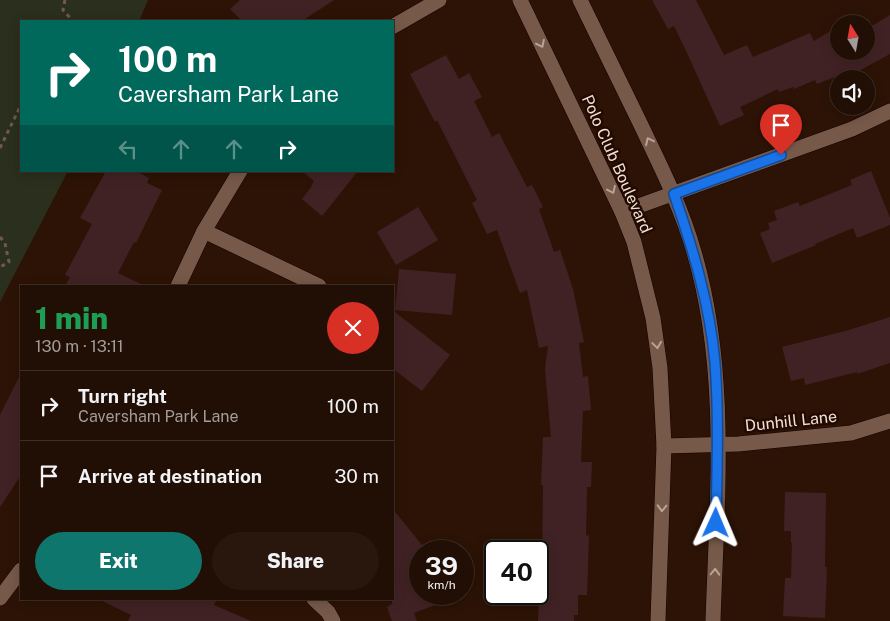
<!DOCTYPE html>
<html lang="en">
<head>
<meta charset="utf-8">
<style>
  body { margin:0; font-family:"Public Sans",sans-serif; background:#29170e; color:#f1f3f6; height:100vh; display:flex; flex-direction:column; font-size:19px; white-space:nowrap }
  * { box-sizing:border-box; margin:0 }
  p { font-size:16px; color:#a29c9a }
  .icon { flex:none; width:28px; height:28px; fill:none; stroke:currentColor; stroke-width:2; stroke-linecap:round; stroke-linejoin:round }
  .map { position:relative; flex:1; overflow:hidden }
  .panel { position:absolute; left:20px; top:285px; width:374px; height:315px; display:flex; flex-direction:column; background:#210e04; border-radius:0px; box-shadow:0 2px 12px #0003,0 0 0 1px #3e2e26 }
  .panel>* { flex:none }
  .top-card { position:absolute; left:20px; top:20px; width:374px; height:152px; border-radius:0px; box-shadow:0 2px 12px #0003,0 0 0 1px #3e2e26; background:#00695c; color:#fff; overflow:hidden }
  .needle { width:32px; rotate:349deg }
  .fabs { position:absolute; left:830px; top:15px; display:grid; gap:10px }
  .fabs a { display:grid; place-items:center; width:45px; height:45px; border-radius:50%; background:#210e04; box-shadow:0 2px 12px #0003,0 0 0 1px #3e2e26; font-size:25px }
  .speed { position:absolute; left:409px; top:540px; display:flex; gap:10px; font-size:25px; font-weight:700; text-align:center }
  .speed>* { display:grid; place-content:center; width:65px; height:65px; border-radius:50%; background:#210e04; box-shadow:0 2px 12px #0003,0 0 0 1px #3e2e26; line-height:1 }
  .speed small { font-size:12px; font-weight:400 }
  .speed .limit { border:2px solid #111; border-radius:8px; background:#fff; color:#111 }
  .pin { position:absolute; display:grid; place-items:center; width:42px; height:42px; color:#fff; margin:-51px -21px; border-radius:50% 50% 50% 0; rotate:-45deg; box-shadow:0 0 5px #0007 }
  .pin .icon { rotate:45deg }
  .me { position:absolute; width:55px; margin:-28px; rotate:1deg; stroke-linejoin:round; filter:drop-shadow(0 0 4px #0008) }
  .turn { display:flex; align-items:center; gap:18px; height:105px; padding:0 15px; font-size:22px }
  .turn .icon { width:65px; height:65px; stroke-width:2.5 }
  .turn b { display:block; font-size:35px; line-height:42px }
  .lanes { display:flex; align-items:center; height:48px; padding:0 15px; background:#0003; justify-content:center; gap:25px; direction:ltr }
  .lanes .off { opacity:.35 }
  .round { display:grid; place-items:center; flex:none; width:52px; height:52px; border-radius:26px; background:#29170e }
  .summary { display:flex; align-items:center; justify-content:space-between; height:85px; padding:0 15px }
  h1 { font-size:30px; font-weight:800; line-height:38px; color:#1e9e55 }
  .primary-button { display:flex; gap:10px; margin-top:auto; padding:10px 15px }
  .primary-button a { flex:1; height:58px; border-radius:30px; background:#0f766e; color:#fff; font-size:20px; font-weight:800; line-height:58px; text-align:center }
  .primary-button a+a { background:#29170e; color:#f1f3f6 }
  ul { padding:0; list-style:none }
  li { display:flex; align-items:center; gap:15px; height:70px; padding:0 15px; border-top:1px solid #3e2e26 }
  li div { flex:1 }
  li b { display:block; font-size:19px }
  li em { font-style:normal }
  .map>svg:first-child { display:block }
  .green { fill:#2b2f1d }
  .building { fill:#412224 }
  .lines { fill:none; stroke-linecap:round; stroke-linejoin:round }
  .minor-casing { stroke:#130100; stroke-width:16 }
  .path { stroke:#70594d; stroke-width:3; stroke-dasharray:4 4; stroke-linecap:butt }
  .minor { stroke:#775949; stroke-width:15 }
  .oneway { stroke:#bba397 }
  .route-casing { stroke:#114b97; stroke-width:12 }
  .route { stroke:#1a73e8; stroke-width:9 }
  .labels { text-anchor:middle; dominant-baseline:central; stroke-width:5; stroke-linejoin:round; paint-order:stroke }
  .street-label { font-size:16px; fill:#f2e0d6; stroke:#220a00 }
</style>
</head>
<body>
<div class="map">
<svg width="890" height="621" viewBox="0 0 890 621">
  <rect width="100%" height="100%" fill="#2c1305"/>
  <!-- green -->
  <polygon class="green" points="0,0 148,0 139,21 21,21 21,171 68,171 0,302"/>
  <!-- building -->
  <g class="building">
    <polygon points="240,0 334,0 302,21 242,21 230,9"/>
    <polygon points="652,0 696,0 724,55 747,45 753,57 810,33 814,41 839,26 839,51 866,51 866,24 859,24 868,19 872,26 890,15 890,54 855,73 853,70 817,84 815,80 794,89 793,87 779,92 778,89 740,107 744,115 720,126 687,53 674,26 668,29"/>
    <polygon points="446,55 459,79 469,73 482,97 474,101 492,137 499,133 527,187 532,185 543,207 539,209 554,252 560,250 573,289 584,342 579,343 583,377 588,376 591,410 583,411 581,462 592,462 591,487 587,487 586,535 589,536 587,595 578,595 578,615 574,615 574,621 538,621 540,570 542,570 543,485 541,485 543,437 551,437 545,369 548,346 539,348 527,290 520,293 497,230 487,234 472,203 477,200 437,120 435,122 410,74"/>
    <polygon points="106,171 136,171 149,178 147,183 162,190 136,243 134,242 118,273 145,286 65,286 70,277 65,275 92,224 80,218"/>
    <polygon points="302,171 358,171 322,216 302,199 312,186 311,186 314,181"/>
    <polygon points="871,171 890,218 890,225 857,238 853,228 815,244 816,245 772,263 760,233 770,229 768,223 777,220 774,211 798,202 800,206 852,185 850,180"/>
    <polygon points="418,207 438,240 396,265 377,232"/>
    <polygon points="399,269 456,274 452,315 395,310"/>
    <polygon points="395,312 450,355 422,391 392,368 392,339"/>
    <polygon points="890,317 890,363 857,374 857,372 805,385 804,378 791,381 782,347 849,330"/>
    <polygon points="21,373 21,475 0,507 0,415"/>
    <polygon points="785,492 826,493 825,567 827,567 825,618 783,616 785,578 791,578 792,543 791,543 791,531 784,531"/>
    <polygon points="392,508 426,550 420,551 420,594 461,594 461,595 414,613 417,621 392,621 387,607 392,604"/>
    <polygon points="98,599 217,599 214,605 251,621 128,621 131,615"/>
  </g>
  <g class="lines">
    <defs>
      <g id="minor">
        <polyline points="520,0 622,212 634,242 653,318 660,368 664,446 658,621"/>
        <path d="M580,0c20,41 40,82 60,123 20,42 41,83 54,129 35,119 23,246 19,369"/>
        <polyline points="392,27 439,0"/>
        <polyline points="622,212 852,129 890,111"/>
        <polyline points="204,231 319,286"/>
        <polyline points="178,286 204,231 240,171"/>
        <polyline points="664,446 738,444 851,433 890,421"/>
        <polyline points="0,598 21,570"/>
        <polyline points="314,599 328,612 333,621"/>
      </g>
    </defs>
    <!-- minor casing -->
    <use href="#minor" class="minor-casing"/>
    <!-- path -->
    <g class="path">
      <polyline points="65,0 63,10 73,21"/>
      <polyline points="0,148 21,105"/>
      <polyline points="0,237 5,243 9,262 0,267"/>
    </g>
    <!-- minor -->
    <use href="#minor" class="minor"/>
  </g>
  <!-- one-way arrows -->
  <defs><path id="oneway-chevron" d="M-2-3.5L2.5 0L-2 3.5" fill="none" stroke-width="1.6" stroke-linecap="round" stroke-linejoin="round" transform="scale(1.25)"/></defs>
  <g class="oneway">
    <use href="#oneway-chevron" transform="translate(541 44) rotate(64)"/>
    <use href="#oneway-chevron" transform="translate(649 141) rotate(-116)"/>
    <use href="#oneway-chevron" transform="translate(612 190) rotate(65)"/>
    <use href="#oneway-chevron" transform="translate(657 345) rotate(82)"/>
    <use href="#oneway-chevron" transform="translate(662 508) rotate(92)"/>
    <use href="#oneway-chevron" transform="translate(715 572) rotate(-88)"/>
  </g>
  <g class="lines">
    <defs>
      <path id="route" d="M716,523c1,-53 3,-107 -1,-160 -5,-58 -22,-114 -41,-169l107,-39"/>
    </defs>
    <!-- route casing -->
    <use href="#route" class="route-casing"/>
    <!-- route -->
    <use href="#route" class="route"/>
  </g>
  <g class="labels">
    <!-- street labels -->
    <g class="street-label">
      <text transform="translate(617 164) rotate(66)">Polo Club Boulevard</text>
      <text transform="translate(791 421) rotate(-6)">Dunhill Lane</text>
    </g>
  </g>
</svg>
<div class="fabs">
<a><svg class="needle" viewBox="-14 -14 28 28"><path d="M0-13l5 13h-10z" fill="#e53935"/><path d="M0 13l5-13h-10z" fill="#a29c9a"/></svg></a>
<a><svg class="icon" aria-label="sound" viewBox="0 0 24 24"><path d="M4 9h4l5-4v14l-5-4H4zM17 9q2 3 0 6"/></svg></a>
</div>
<div class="speed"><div>39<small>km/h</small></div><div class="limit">40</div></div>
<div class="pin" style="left:781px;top:155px;background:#d93025"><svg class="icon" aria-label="arrive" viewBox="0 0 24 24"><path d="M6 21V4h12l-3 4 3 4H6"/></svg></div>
<svg class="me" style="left:716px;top:523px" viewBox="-20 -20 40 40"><path d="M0-17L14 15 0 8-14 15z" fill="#1a73e8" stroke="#fff" stroke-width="4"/></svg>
<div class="top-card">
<div class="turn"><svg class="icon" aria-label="right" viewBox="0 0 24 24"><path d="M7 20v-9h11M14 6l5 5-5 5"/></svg><div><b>100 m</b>Caversham Park Lane</div></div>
<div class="lanes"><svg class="icon off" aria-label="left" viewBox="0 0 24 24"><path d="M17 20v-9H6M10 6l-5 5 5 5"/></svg><svg class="icon off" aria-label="ahead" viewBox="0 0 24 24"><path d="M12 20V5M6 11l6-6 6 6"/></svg><svg class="icon off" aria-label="ahead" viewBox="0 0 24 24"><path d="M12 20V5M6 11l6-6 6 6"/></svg><svg class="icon" aria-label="right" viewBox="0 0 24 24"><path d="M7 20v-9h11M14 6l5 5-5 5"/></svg></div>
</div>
<section class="panel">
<div class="summary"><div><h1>1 min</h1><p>130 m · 13:11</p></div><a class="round" style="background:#d93025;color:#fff"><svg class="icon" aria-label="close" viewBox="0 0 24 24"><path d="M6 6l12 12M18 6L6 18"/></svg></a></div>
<ul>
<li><svg class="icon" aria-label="right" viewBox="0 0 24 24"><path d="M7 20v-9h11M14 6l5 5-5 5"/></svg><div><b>Turn right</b><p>Caversham Park Lane</p></div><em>100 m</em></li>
<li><svg class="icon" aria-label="arrive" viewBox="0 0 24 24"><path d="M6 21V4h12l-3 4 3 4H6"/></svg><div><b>Arrive at destination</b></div><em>30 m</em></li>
</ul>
<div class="primary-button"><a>Exit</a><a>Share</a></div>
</section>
</div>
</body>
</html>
